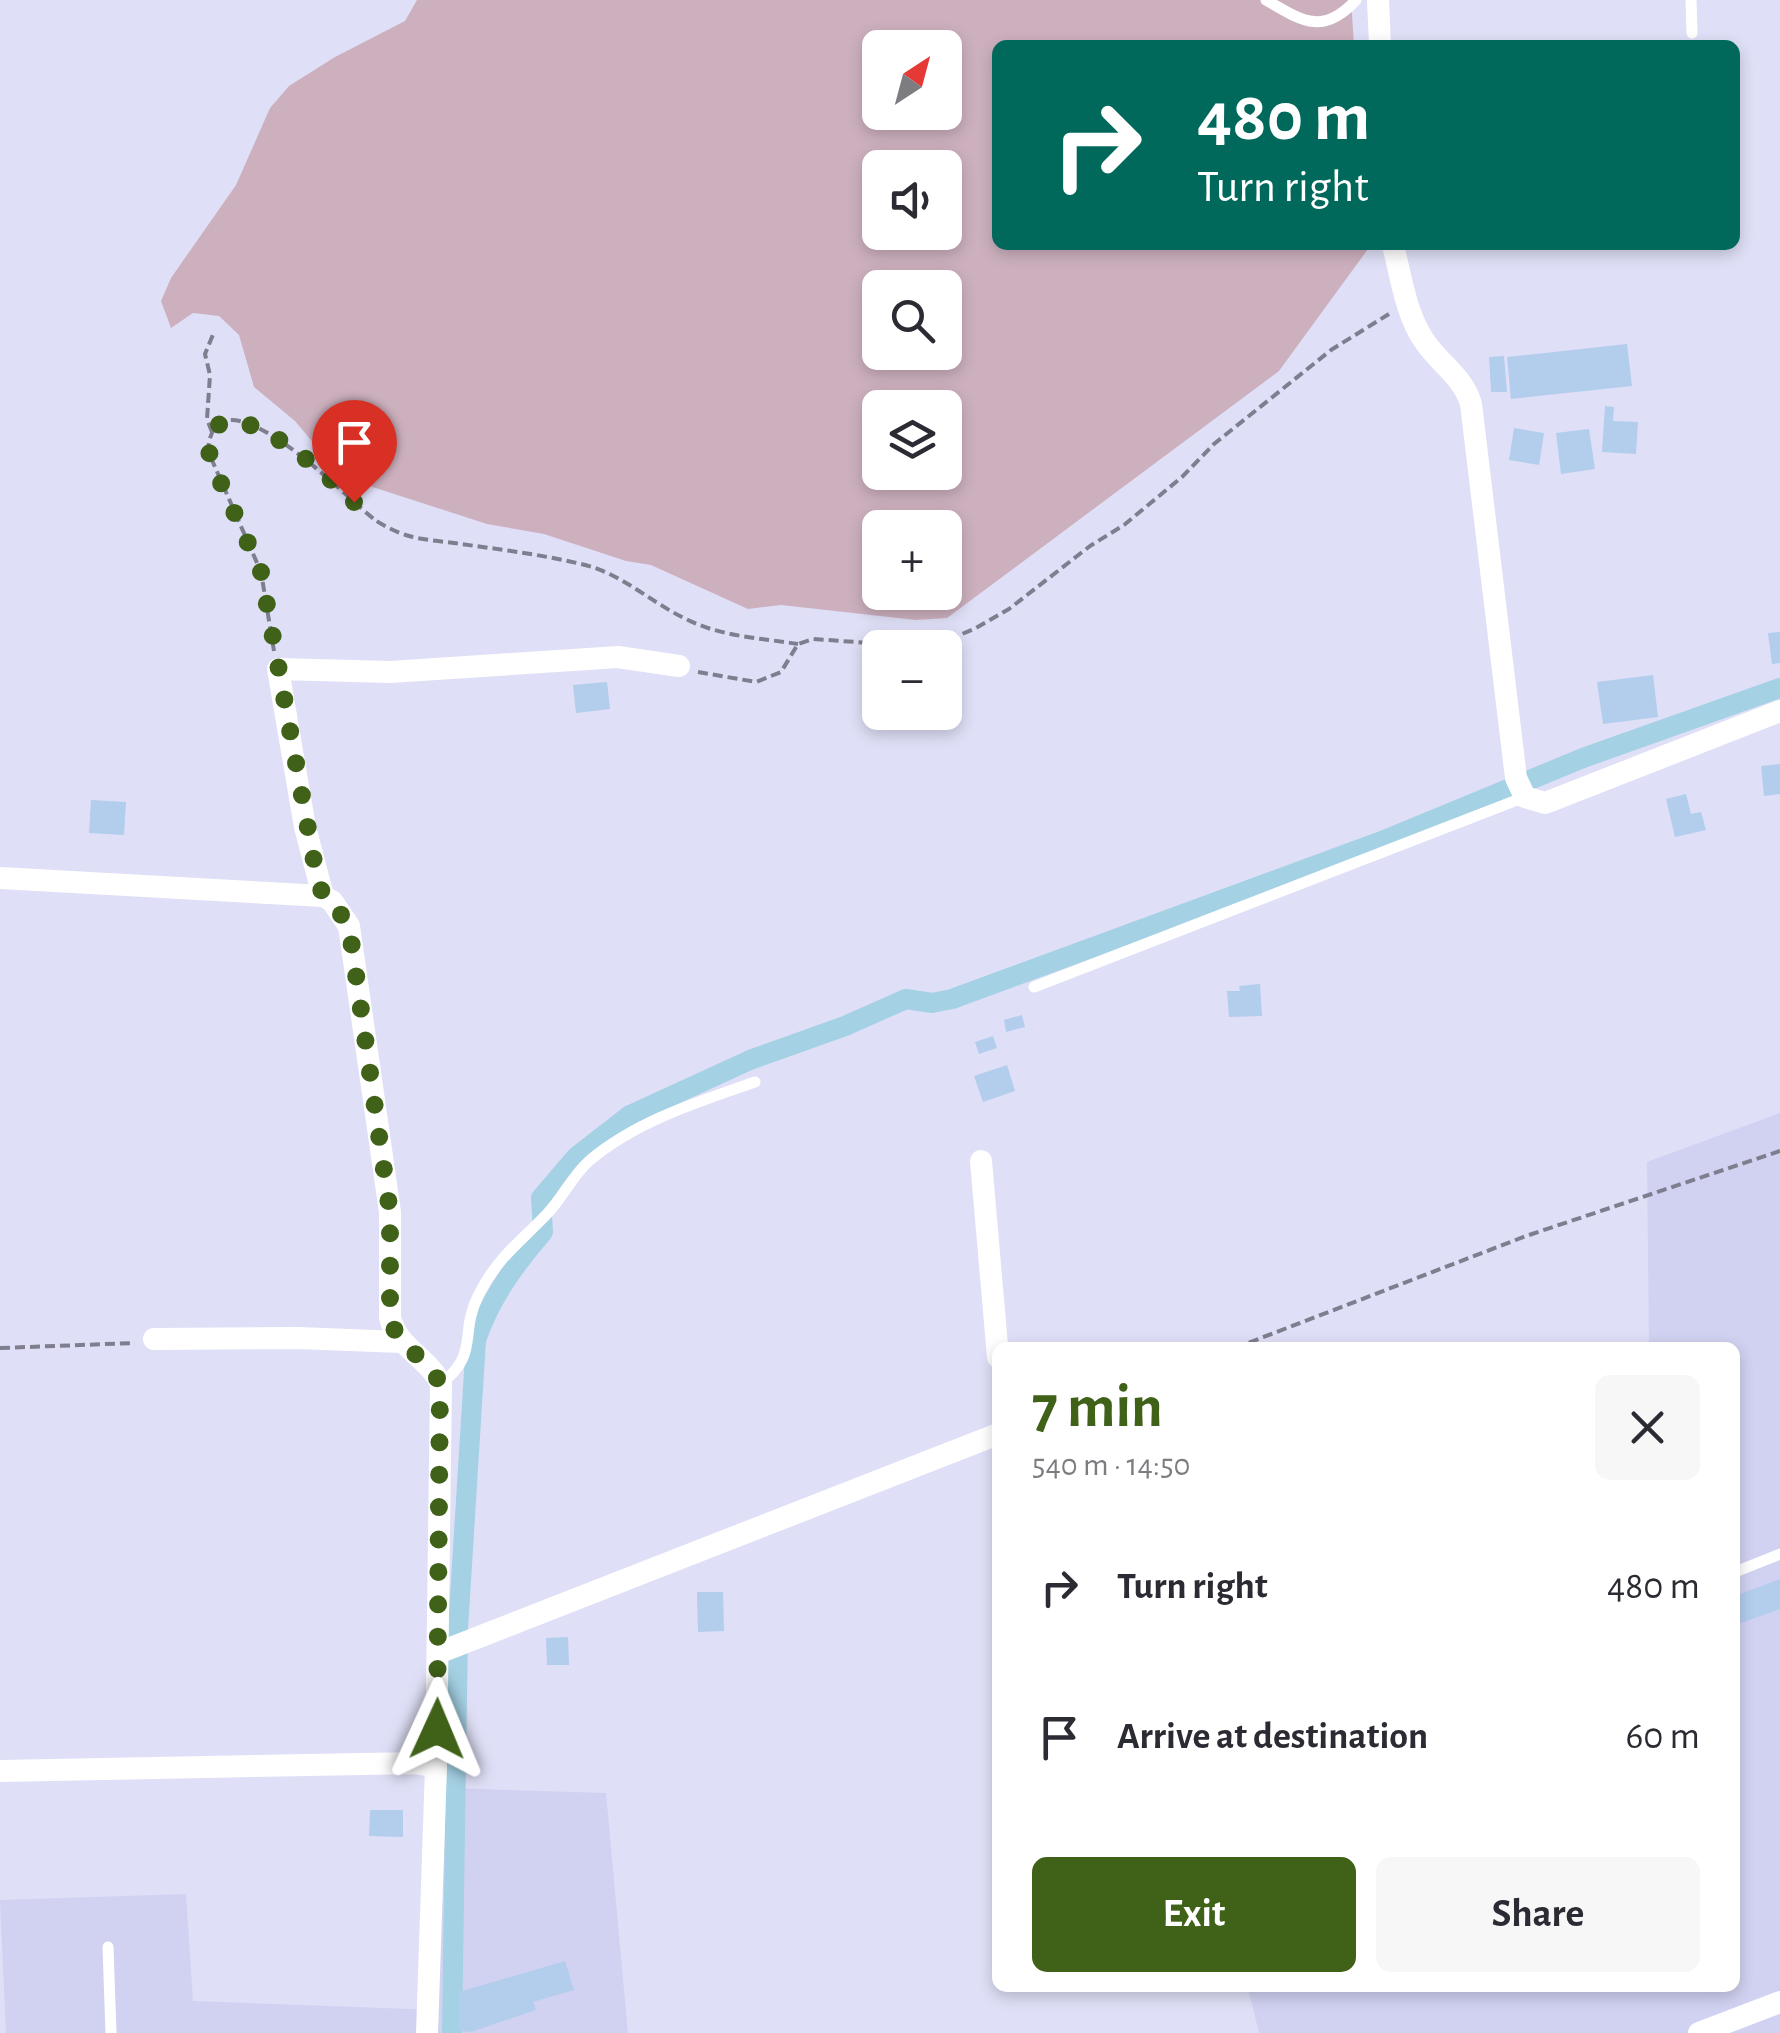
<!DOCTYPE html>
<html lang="en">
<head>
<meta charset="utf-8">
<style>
  body { margin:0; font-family:"Alegreya Sans",sans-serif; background:#f7f7f7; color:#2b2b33; height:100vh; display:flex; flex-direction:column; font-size:38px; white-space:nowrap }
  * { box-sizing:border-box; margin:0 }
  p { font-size:32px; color:#7c7c81 }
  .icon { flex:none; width:55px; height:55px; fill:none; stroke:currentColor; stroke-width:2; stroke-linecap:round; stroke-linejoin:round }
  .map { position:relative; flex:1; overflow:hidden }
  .panel { position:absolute; left:992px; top:1342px; width:748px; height:650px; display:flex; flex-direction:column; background:#fff; border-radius:15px; box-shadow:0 5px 15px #0003 }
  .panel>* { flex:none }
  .guide { position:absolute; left:992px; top:40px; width:748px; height:210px; border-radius:15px; box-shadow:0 5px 15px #0003; background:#00695c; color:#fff; overflow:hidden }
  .needle { width:65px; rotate:36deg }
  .buttons { position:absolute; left:862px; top:30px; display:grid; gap:20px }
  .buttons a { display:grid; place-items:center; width:100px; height:100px; border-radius:15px; background:#fff; box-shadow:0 5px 15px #0003; font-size:50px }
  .pin { position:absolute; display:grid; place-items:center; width:85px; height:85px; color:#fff; margin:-102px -42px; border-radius:50% 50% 50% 0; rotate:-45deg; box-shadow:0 0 10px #0007 }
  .pin .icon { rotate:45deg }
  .me { position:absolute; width:110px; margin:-55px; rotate:1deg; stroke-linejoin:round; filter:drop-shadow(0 0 8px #0008) }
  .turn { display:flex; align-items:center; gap:35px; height:210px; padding:0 40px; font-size:45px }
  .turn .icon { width:130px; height:130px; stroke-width:2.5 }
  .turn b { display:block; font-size:70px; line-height:85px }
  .round { display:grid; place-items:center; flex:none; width:105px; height:105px; border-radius:15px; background:#f7f7f7 }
  .head { display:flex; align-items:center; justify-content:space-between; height:170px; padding:0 40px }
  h1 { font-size:60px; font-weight:700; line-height:75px; color:#3f6118 }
  .primary-button { display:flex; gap:20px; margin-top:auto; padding:20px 40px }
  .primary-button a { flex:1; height:115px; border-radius:15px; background:#3f6118; color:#fff; font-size:40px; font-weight:700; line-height:115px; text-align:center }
  .primary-button a+a { background:#f7f7f7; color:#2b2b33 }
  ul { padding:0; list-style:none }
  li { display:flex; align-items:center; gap:30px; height:150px; padding:0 40px }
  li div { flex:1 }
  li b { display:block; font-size:38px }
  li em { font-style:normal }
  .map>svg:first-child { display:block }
  .built { fill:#d1d2f1 }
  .green { fill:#cdb0be; fill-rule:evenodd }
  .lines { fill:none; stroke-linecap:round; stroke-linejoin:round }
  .canal { stroke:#a4d1e3; stroke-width:20 }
  .building { fill:#b3cded }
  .path { stroke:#7e7e8e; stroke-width:4; stroke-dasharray:10 5; stroke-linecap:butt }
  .service { stroke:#fff; stroke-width:11 }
  .minor { stroke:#fff; stroke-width:22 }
  .route { stroke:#3f6118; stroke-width:18; stroke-dasharray:0 32.4 }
</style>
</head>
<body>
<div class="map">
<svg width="1780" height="2033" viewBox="0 0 1780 2033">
  <rect width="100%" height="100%" fill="#dfdff7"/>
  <!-- built -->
  <g class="built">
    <polygon points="1780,1113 1780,2033 1259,2033 1248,1988 1735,1988 1735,1348 1649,1347 1647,1162"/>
    <polygon points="446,1788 606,1793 628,2033 6,2033 0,1900 186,1894 193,2001 438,2010"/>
  </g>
  <!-- green -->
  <path class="green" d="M417,0h934l3,45h-356v200h369l1,4 -89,122 -332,247 -31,2 -135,-15 -33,4 -97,-44 -25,-4 -82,-27 -57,-10 -133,-43 -22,-16 -37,-44 -41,-34 -15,-52 -20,-19 -26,-3 -22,15 -10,-27 10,-23 65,-93 34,-77 19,-22 46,-29 70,-36zM880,48h65v64h-65zM880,168h65v64h-65zM880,288h65v64h-65zM880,408h65v64h-65zM880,528h65v64h-65z"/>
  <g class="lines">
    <!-- canal -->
    <path class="canal" d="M452,2033l6,-404 18,-289c15,-43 38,-74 67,-108l-2,-34 35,-41 54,-42 120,-55 95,-34 61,-27 26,4 20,-4 430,-158 201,-83 197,-70"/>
  </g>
  <!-- building -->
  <g class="building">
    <polygon points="1627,344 1632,386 1511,399 1507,357"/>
    <polygon points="1504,356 1507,392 1491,392 1489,357"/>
    <polygon points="1605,406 1614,407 1613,421 1638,422 1636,454 1602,452"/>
    <polygon points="1514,428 1544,433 1539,465 1509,460"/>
    <polygon points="1589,429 1595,469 1561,474 1556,433"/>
    <polygon points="1780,632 1780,663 1772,664 1768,633"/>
    <polygon points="1653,675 1658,717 1603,724 1597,682"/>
    <polygon points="607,682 610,709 576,713 573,685"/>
    <polygon points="1780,764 1780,794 1764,796 1761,766"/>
    <polygon points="1686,794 1691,814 1701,812 1706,830 1675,837 1666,799"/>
    <polygon points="91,800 126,802 124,835 89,833"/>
    <polygon points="1260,984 1262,1016 1229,1017 1227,991 1240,991 1239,986"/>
    <polygon points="1022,1015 1025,1027 1006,1032 1004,1020"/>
    <polygon points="993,1036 997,1048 979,1054 975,1042"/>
    <polygon points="1007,1065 1015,1091 983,1102 974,1076"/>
    <polygon points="1780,1579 1780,1609 1741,1623 1735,1596"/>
    <polygon points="697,1592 723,1592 724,1631 698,1632"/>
    <polygon points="568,1637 569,1665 547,1665 546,1638"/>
    <polygon points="370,1810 403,1810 403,1837 369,1836"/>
    <polygon points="565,1961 574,1990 533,2002 536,2010 471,2032 459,2031 459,1992"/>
  </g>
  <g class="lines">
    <!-- path -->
    <g class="path">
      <polyline points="212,432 207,419 210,375 205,354 214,332"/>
      <path d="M274,651l-13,-79 -53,-121c6,-93 144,52 167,69 9,6 23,13 34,16 14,4 30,5 45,7 42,6 85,11 127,21 41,9 70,39 107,56 35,17 73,18 110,24"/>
      <polyline points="698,672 756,682 781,672 798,644 813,639 870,643 955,637 976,628 1009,609 1090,546 1124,525 1182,477 1214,444 1331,350 1389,314"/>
      <polyline points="0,1348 135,1343"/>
      <polyline points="1235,1348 1526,1236 1780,1151"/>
    </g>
    <!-- service -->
    <g class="service">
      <path d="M1266,0c36,21 57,36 90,0"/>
      <polyline points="1691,0 1692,33"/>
      <polyline points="1034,987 1525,797"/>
      <path d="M441,1384c39,-31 18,-49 37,-88 19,-38 40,-52 68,-81 16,-16 26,-39 43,-54 47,-40 109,-59 166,-79"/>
      <polyline points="1735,1572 1780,1554"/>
      <polyline points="108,1947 111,2033"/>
    </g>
    <!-- minor -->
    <g class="minor">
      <polyline points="1378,0 1380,45"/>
      <path d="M1393,245c8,32 13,70 32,97 16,23 38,35 46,62l45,374 9,19 20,6 13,-5 222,-87"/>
      <path d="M0,878l323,18 9,5 17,25 41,286v105c6,30 38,40 51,67l-5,383 -9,266"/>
      <polyline points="323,896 305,827 278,669 390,672 618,657 679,666"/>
      <polyline points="981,1161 998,1357"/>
      <polyline points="154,1339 298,1338 401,1342"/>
      <polyline points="438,1653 998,1434"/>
      <polyline points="0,1771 416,1763 436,1767"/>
      <polyline points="1699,2033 1780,2002"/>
    </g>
  </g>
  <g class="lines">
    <!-- route -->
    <path class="route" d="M354,502c-22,-23 -106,-100 -137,-76 -12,10 -9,24 -5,37l49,109 55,300 7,24 9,6 17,24 41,286v105c6,30 38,40 50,67l-3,345"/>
  </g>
</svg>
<div class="buttons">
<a><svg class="needle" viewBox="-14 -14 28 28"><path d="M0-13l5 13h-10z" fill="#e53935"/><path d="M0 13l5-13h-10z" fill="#7c7c81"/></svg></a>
<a><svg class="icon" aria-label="sound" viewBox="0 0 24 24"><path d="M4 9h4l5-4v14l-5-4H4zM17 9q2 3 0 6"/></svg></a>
<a><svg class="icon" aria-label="search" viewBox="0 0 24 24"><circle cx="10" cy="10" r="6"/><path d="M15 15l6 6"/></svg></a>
<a><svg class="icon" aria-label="layers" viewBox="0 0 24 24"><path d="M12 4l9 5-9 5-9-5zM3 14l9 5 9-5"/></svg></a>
<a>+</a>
<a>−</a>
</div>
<div class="pin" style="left:354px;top:502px;background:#d93025"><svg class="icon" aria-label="arrive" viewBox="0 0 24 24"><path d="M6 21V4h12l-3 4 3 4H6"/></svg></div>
<svg class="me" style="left:437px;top:1729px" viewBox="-20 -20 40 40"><path d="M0-17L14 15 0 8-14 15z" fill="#3f6118" stroke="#fff" stroke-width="4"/></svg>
<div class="guide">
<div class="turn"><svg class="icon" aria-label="right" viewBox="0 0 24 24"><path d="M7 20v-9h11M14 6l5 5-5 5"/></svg><div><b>480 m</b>Turn right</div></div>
</div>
<section class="panel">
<div class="head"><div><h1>7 min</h1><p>540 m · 14:50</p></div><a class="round"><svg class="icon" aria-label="close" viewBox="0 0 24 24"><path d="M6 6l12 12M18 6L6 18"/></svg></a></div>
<ul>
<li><svg class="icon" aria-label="right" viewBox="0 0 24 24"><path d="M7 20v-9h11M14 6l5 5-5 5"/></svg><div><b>Turn right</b></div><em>480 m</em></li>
<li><svg class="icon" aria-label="arrive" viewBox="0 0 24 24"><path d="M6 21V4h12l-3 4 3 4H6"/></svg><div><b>Arrive at destination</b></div><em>60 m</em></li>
</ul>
<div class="primary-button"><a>Exit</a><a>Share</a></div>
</section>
</div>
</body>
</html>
